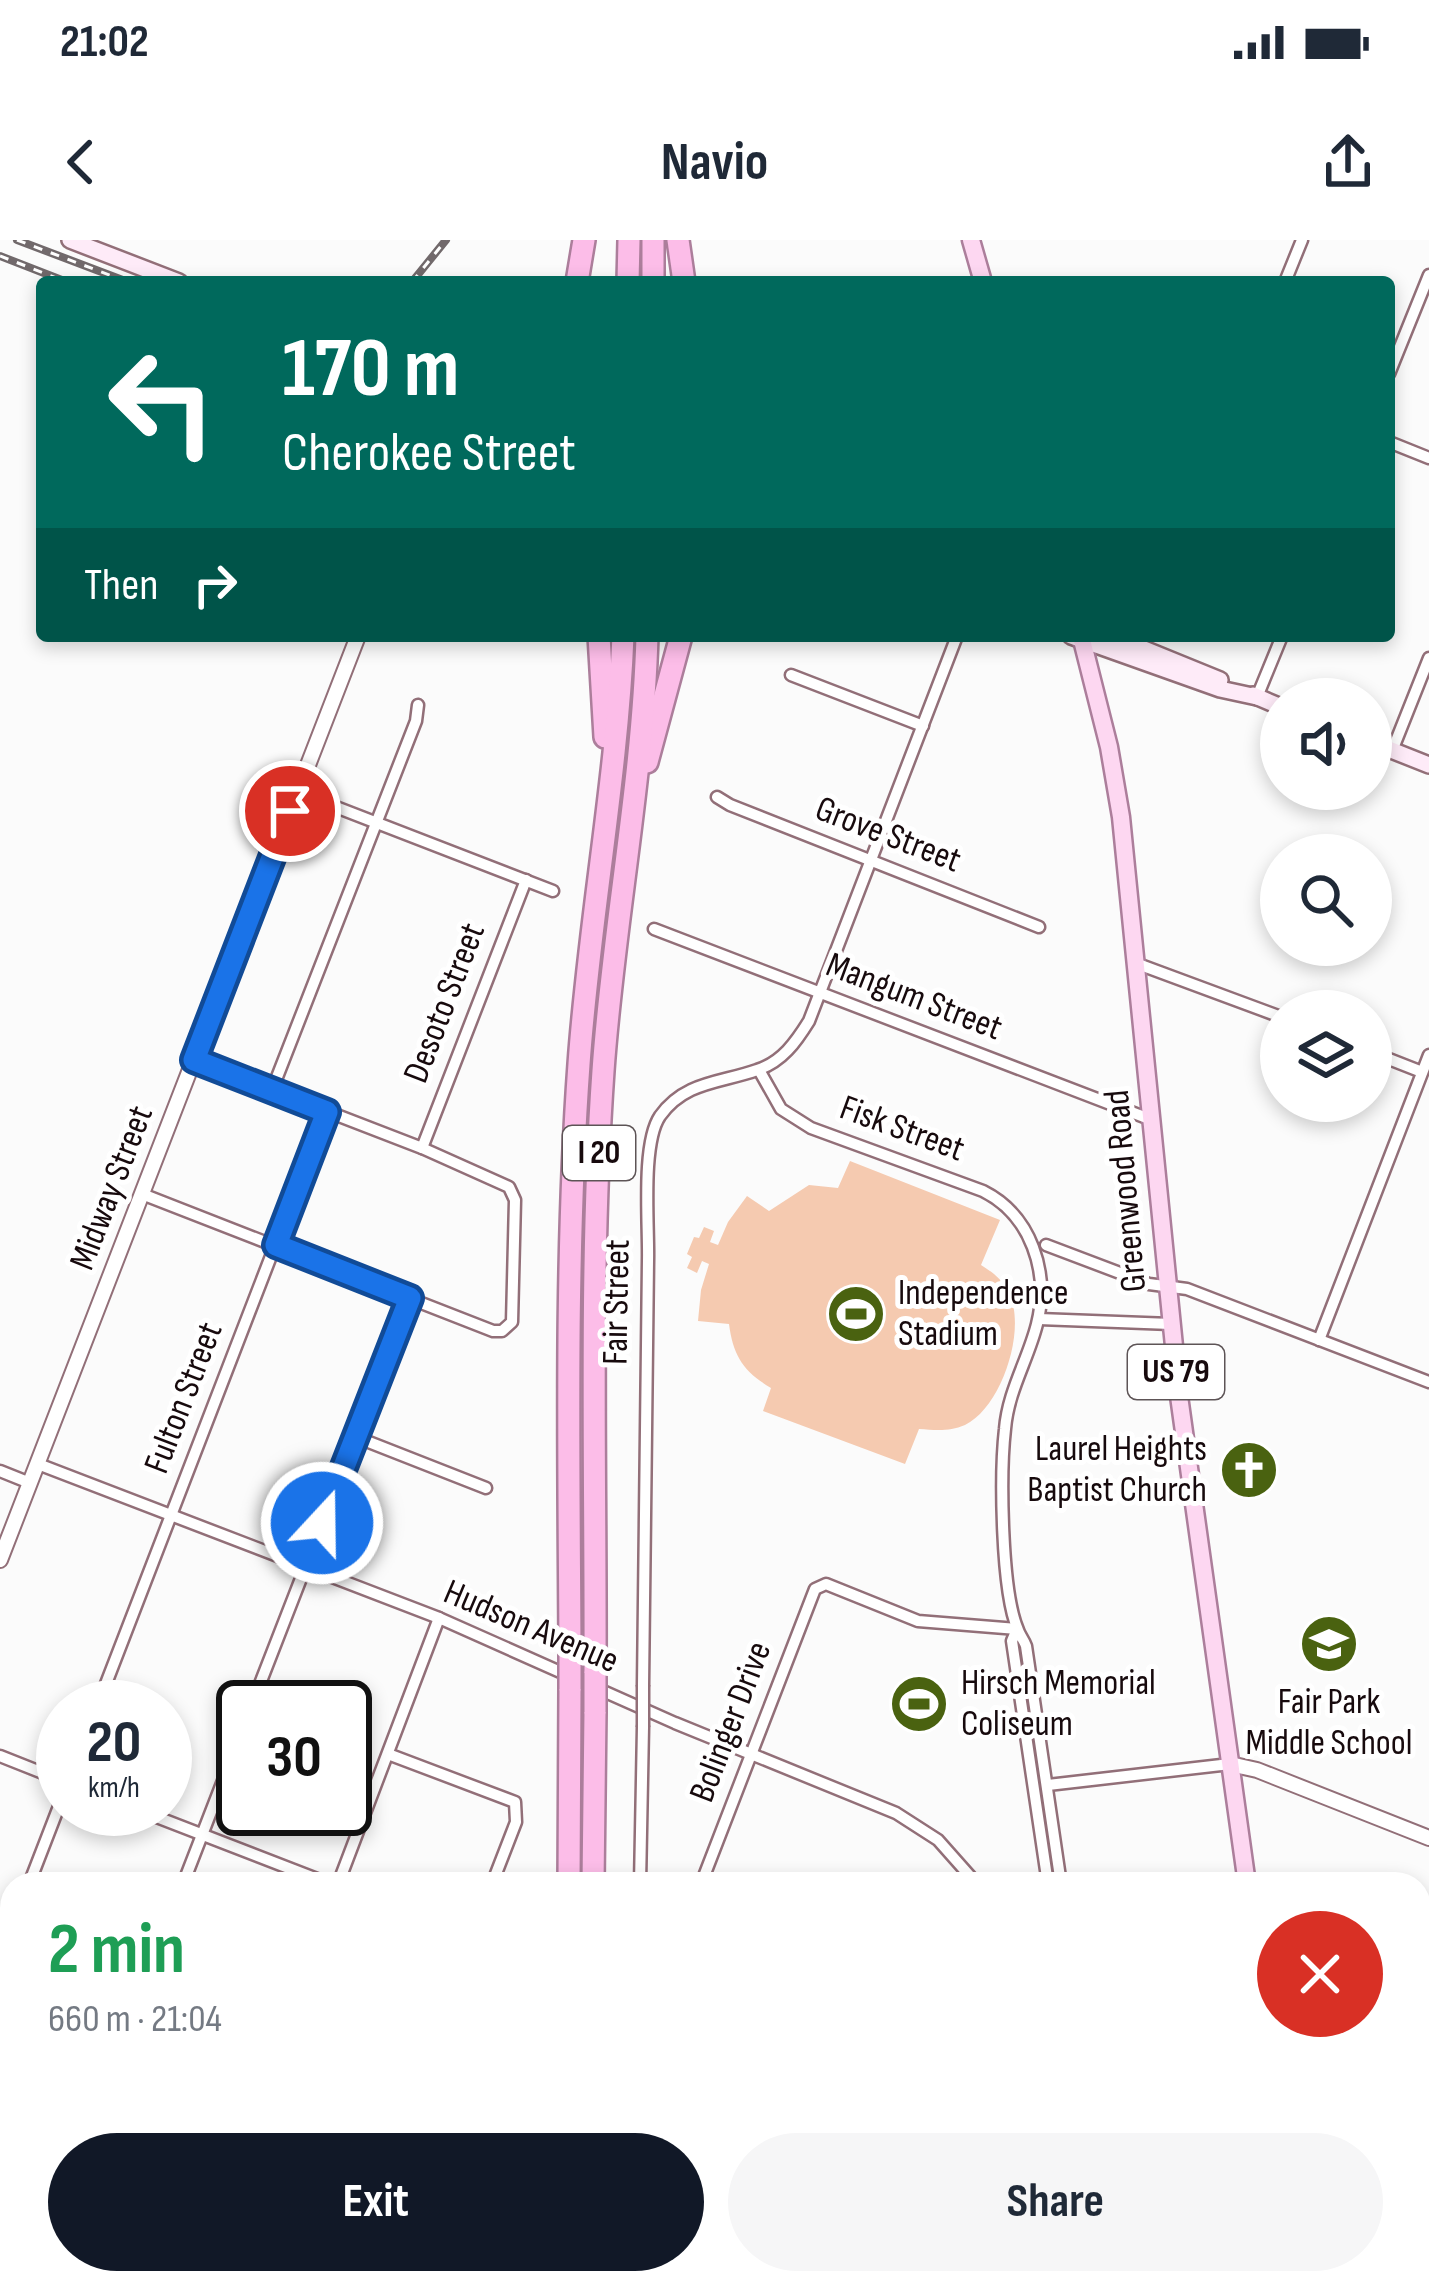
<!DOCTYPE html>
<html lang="en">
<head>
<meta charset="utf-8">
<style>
  body { margin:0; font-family:"Sofia Sans Condensed",sans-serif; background:#f6f6f7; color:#1f2937; height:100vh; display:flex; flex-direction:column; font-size:45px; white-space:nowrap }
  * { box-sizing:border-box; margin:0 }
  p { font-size:39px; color:#747a83 }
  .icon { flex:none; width:66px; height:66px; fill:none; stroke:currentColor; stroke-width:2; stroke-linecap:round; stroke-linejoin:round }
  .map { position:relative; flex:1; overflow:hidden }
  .side { position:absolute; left:0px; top:1632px; width:1431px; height:423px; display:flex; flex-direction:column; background:#fff; border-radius:36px 36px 0 0; box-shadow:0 6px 18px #0003 }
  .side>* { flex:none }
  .hud { position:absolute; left:36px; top:36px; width:1359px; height:366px; border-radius:12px; box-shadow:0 6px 18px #0003; background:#00695c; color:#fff; overflow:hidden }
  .buttons { position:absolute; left:1260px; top:438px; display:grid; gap:24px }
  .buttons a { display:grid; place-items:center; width:132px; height:132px; border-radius:50%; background:#fff; box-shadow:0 6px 18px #0003; font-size:60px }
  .speed { position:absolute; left:36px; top:1440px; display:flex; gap:24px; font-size:60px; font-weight:700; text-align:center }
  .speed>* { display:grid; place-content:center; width:156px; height:156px; border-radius:50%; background:#fff; box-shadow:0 6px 18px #0003; line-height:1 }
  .speed small { font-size:30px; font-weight:400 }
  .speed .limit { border:6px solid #111; border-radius:18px; background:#fff; color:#111 }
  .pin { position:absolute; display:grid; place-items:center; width:102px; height:102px; color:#fff; margin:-51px; border:6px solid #fff; border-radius:50%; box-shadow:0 3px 12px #0007 }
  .me { position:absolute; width:132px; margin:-66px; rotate:21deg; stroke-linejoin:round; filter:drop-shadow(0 0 9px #0008) }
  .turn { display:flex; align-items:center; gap:42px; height:252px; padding:0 48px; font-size:54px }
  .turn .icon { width:156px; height:156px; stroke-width:2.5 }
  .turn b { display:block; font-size:84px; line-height:102px }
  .then { display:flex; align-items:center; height:114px; padding:0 48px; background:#0003; gap:24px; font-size:45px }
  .round { display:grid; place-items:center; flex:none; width:126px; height:126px; border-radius:63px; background:#f6f6f7 }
  .summary { display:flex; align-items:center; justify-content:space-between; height:204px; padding:0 48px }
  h1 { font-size:72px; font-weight:700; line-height:90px; color:#1e9e55 }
  .action { display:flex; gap:24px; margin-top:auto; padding:24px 48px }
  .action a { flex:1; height:138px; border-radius:72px; background:#111827; color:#fff; font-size:48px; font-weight:700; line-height:138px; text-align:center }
  .action a+a { background:#f6f6f7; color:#1f2937 }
  .status { display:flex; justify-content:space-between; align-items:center; height:84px; padding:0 60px; background:#fff; direction:ltr }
  .status svg { height:33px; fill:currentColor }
  header { display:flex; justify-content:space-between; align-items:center; height:156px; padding:0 48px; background:#fff; font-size:54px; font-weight:700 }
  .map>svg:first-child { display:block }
  .green { fill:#f5cab0 }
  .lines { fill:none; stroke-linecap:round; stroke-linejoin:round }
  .minor-casing { stroke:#926f78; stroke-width:15 }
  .tertiary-casing { stroke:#926f78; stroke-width:18 }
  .secondary-casing { stroke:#926f78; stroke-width:20 }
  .primary-casing { stroke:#ac7e9b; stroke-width:21 }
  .motorway-casing { stroke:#ac7e9b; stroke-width:26 }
  .minor { stroke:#fff; stroke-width:10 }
  .tertiary { stroke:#fff; stroke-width:14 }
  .secondary { stroke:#feebf8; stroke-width:15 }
  .primary { stroke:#fdd7f1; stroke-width:16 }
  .motorway { stroke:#fcbde8; stroke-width:21 }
  .rail-casing { stroke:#71696b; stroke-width:8 }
  .rail { stroke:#fff; stroke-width:3; stroke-dasharray:9; stroke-linecap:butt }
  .minor-bridge-casing { stroke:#926f78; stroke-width:15; stroke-linecap:butt }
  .motorway-bridge-casing { stroke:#ac7e9b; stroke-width:26; stroke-linecap:butt }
  .minor-bridge { stroke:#fff; stroke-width:10 }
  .motorway-bridge { stroke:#fcbde8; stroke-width:21 }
  .route-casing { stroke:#114b97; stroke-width:30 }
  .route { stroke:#1a73e8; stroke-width:21 }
  .labels { text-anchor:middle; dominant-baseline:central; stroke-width:10; stroke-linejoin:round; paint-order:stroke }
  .shield { fill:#fff; stroke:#5d5456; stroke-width:3 }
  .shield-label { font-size:33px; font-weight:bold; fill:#170a0d }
  .street-label { font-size:36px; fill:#170a0d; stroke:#fff }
  .poi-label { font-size:36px; fill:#170a0d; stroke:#fff; text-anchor:start }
</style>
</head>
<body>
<div class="status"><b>21:02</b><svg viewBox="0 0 49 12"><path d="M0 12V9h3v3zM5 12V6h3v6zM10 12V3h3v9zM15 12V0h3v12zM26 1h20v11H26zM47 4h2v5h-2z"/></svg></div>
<header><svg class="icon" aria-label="back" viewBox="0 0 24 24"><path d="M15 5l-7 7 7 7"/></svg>Navio<svg class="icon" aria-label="share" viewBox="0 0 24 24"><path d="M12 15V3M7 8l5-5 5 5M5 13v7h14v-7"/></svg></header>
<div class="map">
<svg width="1429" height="2054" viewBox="0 0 1429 2054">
  <rect width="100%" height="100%" fill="#fbfbfb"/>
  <!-- green -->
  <path class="green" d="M850,921l150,59 -19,45c11,7 21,14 27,26 20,36 -6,116 -43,134 -16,7 -30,5 -46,4l-14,35 -142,-53 8,-23c-27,-16 -38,-32 -42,-64l-31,-3 3,-31 8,-26 -7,-3 -5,12 -10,-5 5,-11 -5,-3 7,-17 5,1 5,-11 10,4 -4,11 8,3 10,-23 19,-26 22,15 40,-26 29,3z"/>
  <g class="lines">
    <defs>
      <g id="minor">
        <polyline points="1285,42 1302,0"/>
        <polyline points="1389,134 1429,35"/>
        <polyline points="1389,202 1429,218"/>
        <polyline points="791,435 923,486"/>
        <polyline points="1257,457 1282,396"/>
        <polyline points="1392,511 1429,418"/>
        <polyline points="297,552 553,651"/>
        <polyline points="717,557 730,565 1039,687"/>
        <polyline points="654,689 1152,880"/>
        <polyline points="1138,724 1281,777"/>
        <polyline points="1371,812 1422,832"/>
        <path d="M759,830l22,39 30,19 172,63c48,24 67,81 54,133 -9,36 -29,67 -32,105 -5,44 -4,162 13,201 2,6 6,10 8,16l35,238"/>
        <polyline points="272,850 416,481 418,465"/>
        <polyline points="422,908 526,640"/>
        <polyline points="142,954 493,1091 502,1091 512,1082 515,960 509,947 422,908 194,820"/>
        <polyline points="1046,1005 1149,1044 1187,1049 1429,1142"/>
        <polyline points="1039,1079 1171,1084"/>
        <polyline points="1319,1100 1429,815"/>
        <polyline points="356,1197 486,1248"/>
        <polyline points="38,1224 439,1378 675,1483 896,1573 938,1600 977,1644"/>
        <polyline points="0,1231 30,1243"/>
        <polyline points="1017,1389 1012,1401 1048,1644"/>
        <path d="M643,1445c1,-141 2,-282 5,-424 1,-35 -7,-117 12,-145 25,-35 61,-33 97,-46 25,-8 39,-28 52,-49l148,-385"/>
        <polyline points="97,1467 327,871"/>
        <polyline points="251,1467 410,1058"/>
        <polyline points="388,1514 515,1562 516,1582 492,1644"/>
        <polyline points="0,1516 63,1541"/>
        <polyline points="1048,1545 1230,1524"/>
        <polyline points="136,1569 330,1644"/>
        <polyline points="29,1644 63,1556"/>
        <polyline points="183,1644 243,1489"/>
        <polyline points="338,1644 439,1378"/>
        <polyline points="640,1644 643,1487"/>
        <polyline points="701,1644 815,1349 826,1344 918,1381 1017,1389"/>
        <polyline points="0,1717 12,1687"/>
        <polyline points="1419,1758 1429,1761"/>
        <polyline points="0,1826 12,1830"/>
        <polyline points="1419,1911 1429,1915"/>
        <polyline points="629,2043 630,2054"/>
        <polyline points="1078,2043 1078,2054"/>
        <polyline points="1361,2043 1389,2054"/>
        <polyline points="24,2054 29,2043"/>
        <polyline points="179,2054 183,2043"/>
        <polyline points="333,2054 337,2043"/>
        <polyline points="487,2054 492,2043"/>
      </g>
      <g id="tertiary">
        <polyline points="0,1320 358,396"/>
        <polyline points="1230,1524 1257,1530 1429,1598"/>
      </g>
      <g id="secondary">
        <polyline points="70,0 179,42"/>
        <polyline points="1071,396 1220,449 1257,457"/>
        <polyline points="1112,396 1220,440"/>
        <polyline points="1253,455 1281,467"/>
        <polyline points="1371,502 1429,525"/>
      </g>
      <g id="primary">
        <polyline points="971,0 983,42"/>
        <polyline points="1081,396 1109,507 1121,577 1179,1156 1247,1644"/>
        <polyline points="1307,2043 1309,2054"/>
      </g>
      <g id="motorway">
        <polyline points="678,0 684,42"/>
        <polyline points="577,42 584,0"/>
        <polyline points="628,42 629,0"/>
        <polyline points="653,42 653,0"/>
        <polyline points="599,396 605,497"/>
        <polyline points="647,522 681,396"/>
        <path d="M570,1409c-1,-194 -5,-392 9,-585 10,-143 38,-285 44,-428"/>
        <path d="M595,1433c1,-200 -6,-402 8,-602 10,-145 40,-289 44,-435"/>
        <polyline points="569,1644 570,1449"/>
        <polyline points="593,1644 595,1472"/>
        <polyline points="571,2043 571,2054"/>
        <polyline points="595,2043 596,2054"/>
      </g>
    </defs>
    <!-- minor casing -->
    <use href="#minor" class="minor-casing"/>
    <!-- tertiary casing -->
    <use href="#tertiary" class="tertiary-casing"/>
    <!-- secondary casing -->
    <use href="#secondary" class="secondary-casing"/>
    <!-- primary casing -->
    <use href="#primary" class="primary-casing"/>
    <!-- motorway casing -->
    <use href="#motorway" class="motorway-casing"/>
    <!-- minor -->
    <use href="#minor" class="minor"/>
    <!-- tertiary -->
    <use href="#tertiary" class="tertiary"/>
    <!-- secondary -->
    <use href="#secondary" class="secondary"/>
    <!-- primary -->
    <use href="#primary" class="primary"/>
    <!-- motorway -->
    <use href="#motorway" class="motorway"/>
    <defs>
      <g id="rail">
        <polyline points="17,0 128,42"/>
        <polyline points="0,16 67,42"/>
        <polyline points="412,42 446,0"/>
      </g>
    </defs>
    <!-- rail casing -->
    <use href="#rail" class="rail-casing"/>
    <!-- rail -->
    <use href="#rail" class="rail"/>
    <defs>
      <polyline id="minor-bridge" points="643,1487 643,1445"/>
      <g id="motorway-bridge">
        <polyline points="570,1449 570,1409"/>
        <polyline points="595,1472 595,1433"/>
      </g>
    </defs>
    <!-- minor-bridge casing -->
    <use href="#minor-bridge" class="minor-bridge-casing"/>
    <!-- motorway-bridge casing -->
    <use href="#motorway-bridge" class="motorway-bridge-casing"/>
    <!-- minor-bridge -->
    <use href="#minor-bridge" class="minor-bridge"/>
    <!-- motorway-bridge -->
    <use href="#motorway-bridge" class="motorway-bridge"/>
  </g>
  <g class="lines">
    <defs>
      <polyline id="route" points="290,571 194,820 327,872 276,1005 410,1058 322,1283"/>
    </defs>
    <!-- route casing -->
    <use href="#route" class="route-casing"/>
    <!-- route -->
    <use href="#route" class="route"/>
  </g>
  <!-- icons -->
  <defs>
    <symbol id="stadium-disc" viewBox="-11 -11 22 22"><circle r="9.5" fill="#4a6210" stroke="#fff"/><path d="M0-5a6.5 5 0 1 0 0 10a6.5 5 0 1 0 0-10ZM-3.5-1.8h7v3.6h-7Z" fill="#fff"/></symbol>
    <symbol id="church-disc" viewBox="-11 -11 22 22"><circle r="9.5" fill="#4a6210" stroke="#fff"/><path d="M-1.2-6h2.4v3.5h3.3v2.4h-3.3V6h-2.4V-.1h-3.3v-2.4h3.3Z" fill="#fff"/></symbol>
    <symbol id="school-disc" viewBox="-11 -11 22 22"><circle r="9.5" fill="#4a6210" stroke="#fff"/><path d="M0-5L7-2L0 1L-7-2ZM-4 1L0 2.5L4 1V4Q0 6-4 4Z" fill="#fff"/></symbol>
  </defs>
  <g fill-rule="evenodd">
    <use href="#stadium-disc" x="823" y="1041" width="66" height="66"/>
    <use href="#church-disc" x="1216" y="1197" width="66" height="66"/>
    <use href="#school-disc" x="1296" y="1371" width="66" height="66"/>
    <use href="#stadium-disc" x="886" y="1431" width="66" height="66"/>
  </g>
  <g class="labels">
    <!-- shield labels -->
    <g class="shield">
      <rect x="563" y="886" width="72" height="54" rx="9"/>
      <rect x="1128" y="1105" width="96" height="54" rx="9"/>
    </g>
    <g class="shield-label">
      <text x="599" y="913">I 20</text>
      <text x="1176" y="1132">US 79</text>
    </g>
    <!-- street labels -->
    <g class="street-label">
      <text transform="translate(888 595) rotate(21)">Grove Street</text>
      <text transform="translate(914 757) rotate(21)">Mangum Street</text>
      <text transform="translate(445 763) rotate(-69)">Desoto Street</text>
      <text transform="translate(902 889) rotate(20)">Fisk Street</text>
      <text transform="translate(112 948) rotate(-69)">Midway Street</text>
      <text transform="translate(1126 951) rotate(-95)">Greenwood Road</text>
      <text transform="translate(617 1062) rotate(-89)">Fair Street</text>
      <text transform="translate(184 1158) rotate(-69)">Fulton Street</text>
      <text transform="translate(531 1387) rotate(23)">Hudson Avenue</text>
      <text transform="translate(731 1482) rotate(-69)">Bolinger Drive</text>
    </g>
    <!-- poi labels -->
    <g class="poi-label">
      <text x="898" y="1053">Independence<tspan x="898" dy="41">Stadium</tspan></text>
      <text x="1207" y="1209" text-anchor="end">Laurel Heights<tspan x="1207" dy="41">Baptist Church</tspan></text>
      <text x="961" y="1443">Hirsch Memorial<tspan x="961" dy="41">Coliseum</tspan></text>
      <text x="1329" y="1462" text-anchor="middle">Fair Park<tspan x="1329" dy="41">Middle School</tspan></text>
    </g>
  </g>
</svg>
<div class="buttons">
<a><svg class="icon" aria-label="sound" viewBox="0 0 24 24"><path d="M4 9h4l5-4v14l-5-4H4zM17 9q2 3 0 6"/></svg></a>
<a><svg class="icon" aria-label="search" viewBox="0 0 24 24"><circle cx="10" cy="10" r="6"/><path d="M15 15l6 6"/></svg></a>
<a><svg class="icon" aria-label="layers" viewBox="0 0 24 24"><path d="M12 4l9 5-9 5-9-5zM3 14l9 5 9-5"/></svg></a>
</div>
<div class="speed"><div>20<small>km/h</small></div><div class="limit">30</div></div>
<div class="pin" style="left:290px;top:571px;background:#d93025"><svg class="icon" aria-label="arrive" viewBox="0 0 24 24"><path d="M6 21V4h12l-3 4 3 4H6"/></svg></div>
<svg class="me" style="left:322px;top:1283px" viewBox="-20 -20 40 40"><circle r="17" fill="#1a73e8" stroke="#fff" stroke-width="3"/><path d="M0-11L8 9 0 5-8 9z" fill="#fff"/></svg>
<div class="hud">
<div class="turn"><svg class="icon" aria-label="left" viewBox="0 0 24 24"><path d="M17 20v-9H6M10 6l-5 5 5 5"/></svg><div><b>170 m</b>Cherokee Street</div></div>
<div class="then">Then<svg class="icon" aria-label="right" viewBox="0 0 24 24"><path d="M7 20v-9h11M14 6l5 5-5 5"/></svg></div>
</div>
<section class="side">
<div class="summary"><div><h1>2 min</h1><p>660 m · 21:04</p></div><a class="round" style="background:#d93025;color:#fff"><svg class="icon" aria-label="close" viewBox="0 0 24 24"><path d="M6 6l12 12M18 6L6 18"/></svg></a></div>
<div class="action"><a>Exit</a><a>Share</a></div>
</section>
</div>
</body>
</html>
